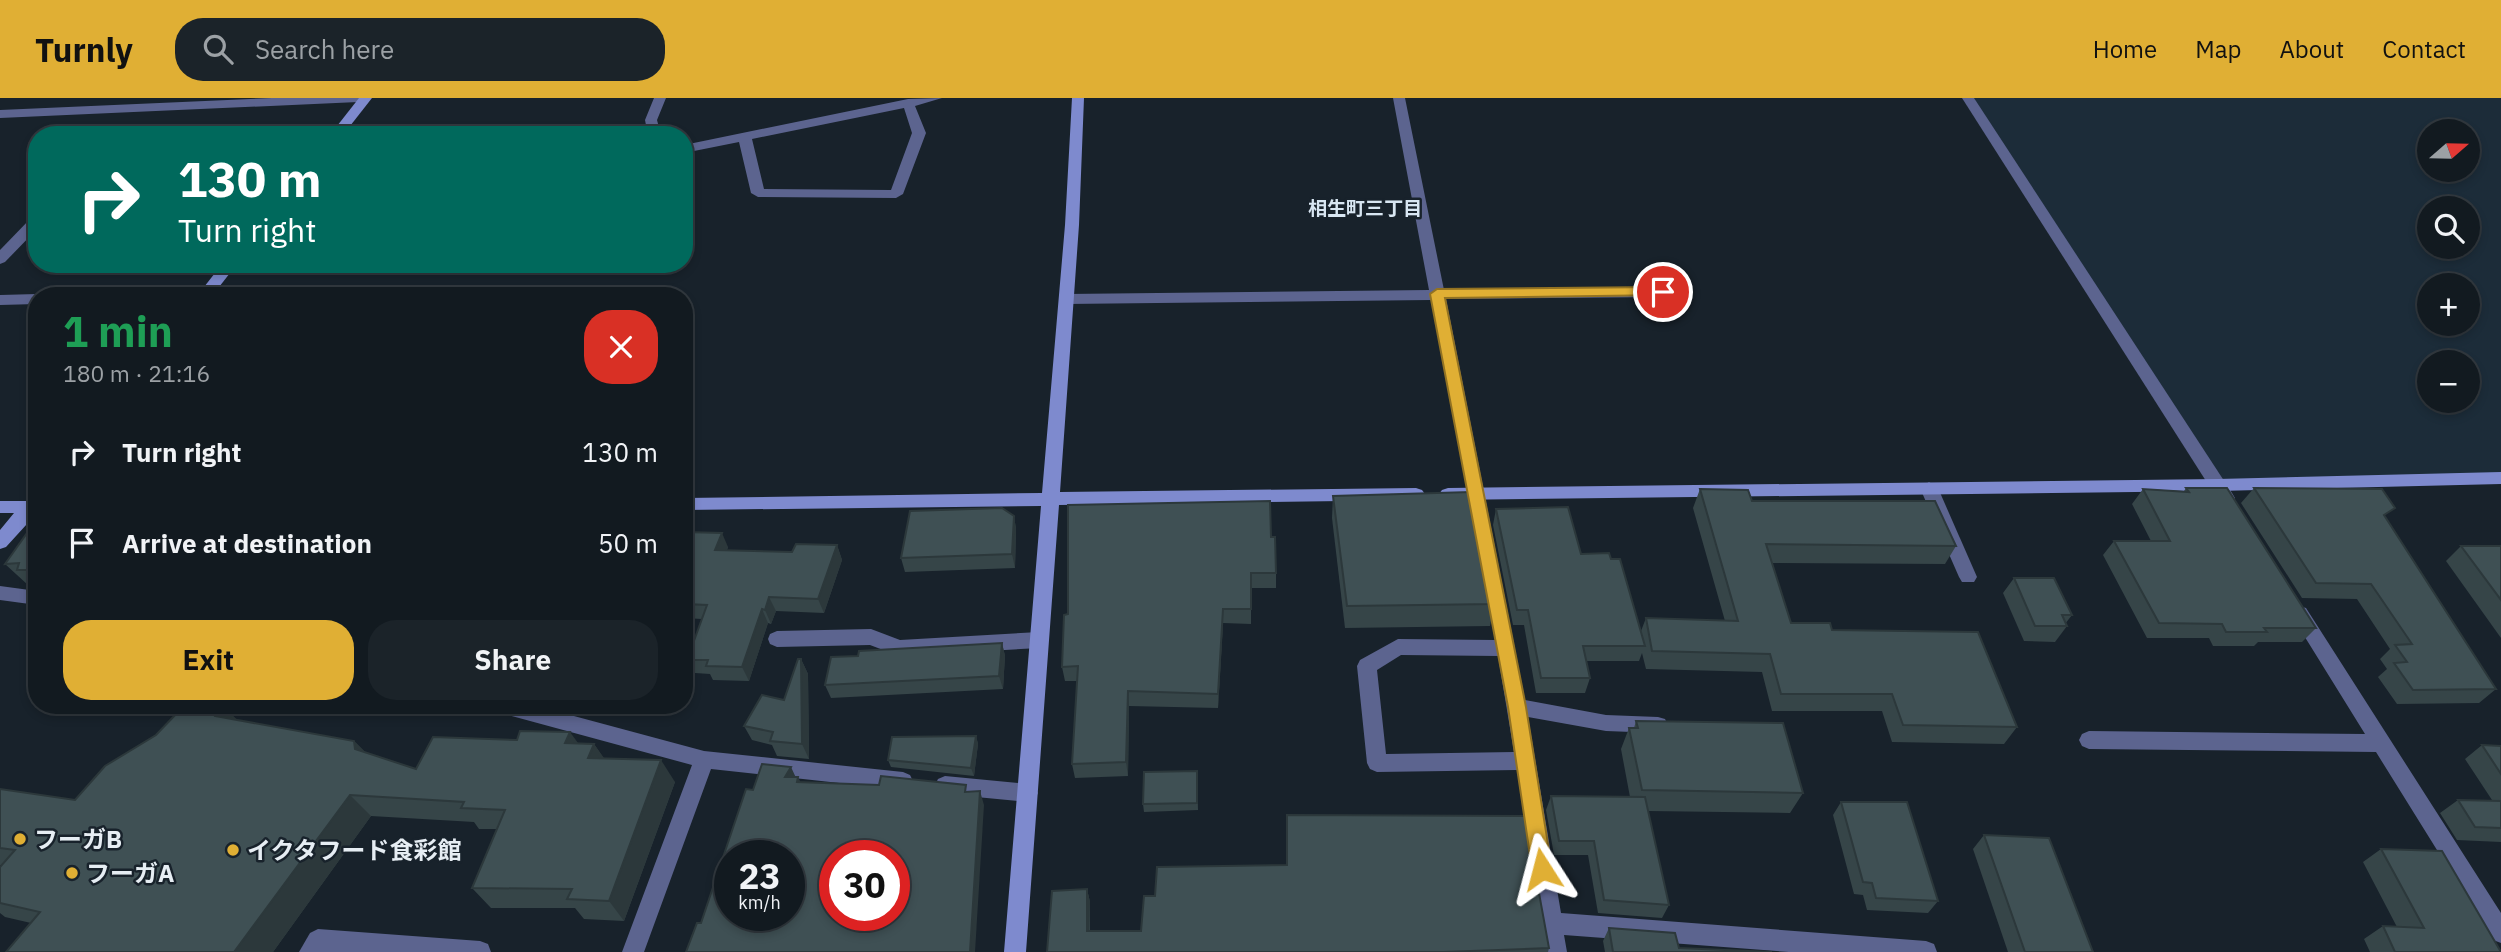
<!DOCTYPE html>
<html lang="en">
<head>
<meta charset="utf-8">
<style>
  body { margin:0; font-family:"IBM Plex Sans","Noto Sans JP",sans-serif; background:#1b2329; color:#f1f3f6; height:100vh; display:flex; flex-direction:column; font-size:26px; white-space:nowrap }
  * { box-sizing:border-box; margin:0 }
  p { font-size:23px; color:#9ca1a5 }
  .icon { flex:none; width:38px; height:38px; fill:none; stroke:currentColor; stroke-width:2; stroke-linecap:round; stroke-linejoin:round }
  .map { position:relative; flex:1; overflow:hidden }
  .details { position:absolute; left:28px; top:189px; width:665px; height:427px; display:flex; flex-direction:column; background:#121a20; border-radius:28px; box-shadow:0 4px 10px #0003,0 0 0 2px #31383e }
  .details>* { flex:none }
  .banner { position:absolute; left:28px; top:28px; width:665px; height:147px; border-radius:28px; box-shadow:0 4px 10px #0003,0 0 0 2px #31383e; background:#00695c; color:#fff; overflow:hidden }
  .needle { width:46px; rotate:70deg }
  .tools { position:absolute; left:2417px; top:21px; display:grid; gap:14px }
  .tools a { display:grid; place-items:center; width:63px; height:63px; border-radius:50%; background:#121a20; box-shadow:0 4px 10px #0003,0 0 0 2px #31383e; font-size:35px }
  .speed { position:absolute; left:714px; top:742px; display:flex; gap:14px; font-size:35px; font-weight:700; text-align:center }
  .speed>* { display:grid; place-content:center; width:91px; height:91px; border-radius:50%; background:#121a20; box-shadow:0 4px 10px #0003,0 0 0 2px #31383e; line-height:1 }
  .speed small { font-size:18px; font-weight:400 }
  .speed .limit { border:10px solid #d22; background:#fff; color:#111 }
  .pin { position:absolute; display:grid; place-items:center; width:60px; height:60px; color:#fff; margin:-30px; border:4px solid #fff; border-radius:50%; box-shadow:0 2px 7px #0007 }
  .me { position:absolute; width:77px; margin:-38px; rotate:351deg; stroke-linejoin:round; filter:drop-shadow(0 0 5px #0008) }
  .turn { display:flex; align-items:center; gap:24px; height:147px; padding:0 35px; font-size:32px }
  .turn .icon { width:91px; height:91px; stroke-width:2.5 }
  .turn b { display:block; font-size:49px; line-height:60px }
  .round { display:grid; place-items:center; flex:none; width:74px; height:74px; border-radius:28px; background:#1b2329 }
  .overview { display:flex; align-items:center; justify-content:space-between; height:119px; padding:0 35px }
  h1 { font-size:42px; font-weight:700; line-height:52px; color:#1e9e55 }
  .action { display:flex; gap:14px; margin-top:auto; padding:14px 35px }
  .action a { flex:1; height:80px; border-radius:28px; background:#e0af34; color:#111; font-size:28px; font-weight:700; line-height:80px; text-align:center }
  .action a+a { background:#1b2329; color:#f1f3f6 }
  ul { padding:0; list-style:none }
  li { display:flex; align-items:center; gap:21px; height:91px; padding:0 35px }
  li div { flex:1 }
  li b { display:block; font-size:26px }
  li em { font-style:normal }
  header { display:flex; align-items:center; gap:42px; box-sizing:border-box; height:98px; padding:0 35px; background:#e0af34; color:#111 }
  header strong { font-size:33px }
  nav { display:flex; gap:38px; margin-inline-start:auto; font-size:24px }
  .search { width:490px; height:63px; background:#1b2329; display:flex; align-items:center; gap:18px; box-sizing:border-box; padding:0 24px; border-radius:28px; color:#9ca1a5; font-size:26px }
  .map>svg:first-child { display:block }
  .built { fill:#1c2c39; fill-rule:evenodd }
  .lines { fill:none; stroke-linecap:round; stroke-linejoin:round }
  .street { fill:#5c648f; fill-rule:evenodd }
  .secondary { fill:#7e8ace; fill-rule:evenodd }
  .wall { fill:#364548 }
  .shaded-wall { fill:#2c383b }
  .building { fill:#3f5054; stroke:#2c383b; stroke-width:2; fill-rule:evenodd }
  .route { fill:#e0af34; stroke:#927222; stroke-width:2 }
  .poi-dot { fill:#e0af34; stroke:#18222b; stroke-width:2.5 }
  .labels { text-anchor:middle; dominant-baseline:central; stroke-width:5; stroke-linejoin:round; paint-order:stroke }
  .far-neighbourhood-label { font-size:19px; font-weight:bold; fill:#d8e6f2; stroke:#18222b }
  .near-poi-label { font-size:24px; font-weight:bold; fill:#e6edf3; stroke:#18222b; text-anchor:start }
</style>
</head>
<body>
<header>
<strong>Turnly</strong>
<div class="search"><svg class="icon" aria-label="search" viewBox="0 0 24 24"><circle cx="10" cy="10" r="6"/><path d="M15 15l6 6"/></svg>Search here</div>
<nav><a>Home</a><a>Map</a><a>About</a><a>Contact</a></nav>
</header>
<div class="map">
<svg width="2501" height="854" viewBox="0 0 2501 854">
  <rect width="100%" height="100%" fill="#18222b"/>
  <!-- built -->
  <path class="built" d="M1970,0h531v380l-283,7zM2429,33h39v39h-39zM2429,110h39v39h-39zM2429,187h39v39h-39zM2429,264h39v39h-39z"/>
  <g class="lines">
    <!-- street -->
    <g class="street">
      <polygon points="272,0 364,0 358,4 0,20 0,12"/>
      <polygon points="654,0 666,0 657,22 661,37 648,37 645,22"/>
      <path d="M942,0l-27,8 11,27 -23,61 -7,4 -138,-1 -7,-4 -12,-51 -55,11v-8l224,-46zM904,10l8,25 -21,57 -127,-1 -12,-50z"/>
      <path d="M1393,0h12l39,192 219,-3 7,5 -7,5 -217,2 79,401 81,15 52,2 7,2 3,6 -3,6 -7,2 -52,-2 -78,-14 33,196 365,28 8,3 3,8h-148l-225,-17 3,17h-22l-28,-182 -140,2 -7,-3 -3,-6 -10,-97 3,-6 38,-21 97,1 -64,-340 -365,4 -7,-5 7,-5 363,-4zM1401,557l97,1 16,96 -128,2 -9,-84z"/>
      <polygon points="1962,0 1974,0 2232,395 2235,400 2232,405 2220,405"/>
      <polygon points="37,118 37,131 5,164 0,166 0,152 32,119"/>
      <polygon points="204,192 209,194 211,198 179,198 186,193"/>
      <polygon points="37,196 42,198 37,198 37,206 0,207 0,197"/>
      <polygon points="1929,384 1938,390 1977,479 1974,484 1962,484 1959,479 1920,390"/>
      <polygon points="0,488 37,493 37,507 0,502"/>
      <polygon points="2299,508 2306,510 2501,815 2501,845 2493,842 2376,654 2089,651 2082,648 2079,642 2082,636 2089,633 2365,636 2290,515 2292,510"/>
      <polygon points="871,531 900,542 1039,534 1046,537 1048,542 1046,547 1039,550 899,558 870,547 777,549 770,546 768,541 770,536 777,533"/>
      <polygon points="491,607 533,607 704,653 903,674 910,677 913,683 910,689 903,692 711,671 644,854 622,854 692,667 501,615 494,613"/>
      <polygon points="945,678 1028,686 1035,689 1038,695 1035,701 1028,704 945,696 938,693 935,687 938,681"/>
      <polygon points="318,831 480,843 488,846 491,854 299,854 310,835"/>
    </g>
    <!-- secondary -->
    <g class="secondary">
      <polygon points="359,0 372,0 343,37 330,37"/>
      <polygon points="1072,0 1084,0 1079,127 1060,394 1416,390 1422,392 1425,396 1422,400 1416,402 1059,407 1026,854 1004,854 1041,408 684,412 684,400 1042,395 1065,127"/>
      <polygon points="222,166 237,166 212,198 197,198"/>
      <polygon points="2501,374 2501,386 2218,393 1448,402 1442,400 1439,396 1442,392 1448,390 2218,381"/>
      <polygon points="37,395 37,415 6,449 0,451 0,432 14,415 0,415 0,403 26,403"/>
    </g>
  </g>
  <!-- wall -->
  <g class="wall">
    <polygon points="2186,390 2316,530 2302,544 2258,544 2254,548 2213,548 2209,540 2147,540 2103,457 2114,443 2151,443 2132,406 2143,391 2184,393"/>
    <polygon points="2254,390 2386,420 2496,591 2479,605 2397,606 2378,579 2387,571 2380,561 2390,551 2357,501 2302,500 2241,405"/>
    <polygon points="1700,391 1956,448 1945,466 1771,465 1791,525 1832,532 2017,629 2004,646 1892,644 1882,613 1772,613 1762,574 1646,571 1642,555 1639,563 1586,563 1590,580 1585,595 1536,595 1524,527 1513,527 1493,427 1496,411 1581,456 1611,461 1641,533 1646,520 1725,523 1693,410"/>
    <polygon points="1333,398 1494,506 1490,528 1345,530 1332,420"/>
    <polygon points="1014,418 1016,431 1015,470 905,474 901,460"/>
    <polygon points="37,421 37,491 33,487 28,487 5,466"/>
    <polygon points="684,434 728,449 727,452 792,454 837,447 842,462 824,515 776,513 771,526 768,525 749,583 713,582 710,576 695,575 687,562 702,521 684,520"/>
    <polygon points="1271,439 1276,475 1276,490 1251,490 1251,526 1223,525 1218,610 1129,608 1128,678 1075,680 1072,666 1077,583 1065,583 1062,569 1068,516"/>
    <polygon points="2461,448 2501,448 2501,540 2446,463"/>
    <polygon points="2014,480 2072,517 2065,526 2067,528 2055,544 2024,543 2003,495"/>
    <polygon points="1002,545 1005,558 1003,591 831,600 825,587 858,558"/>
    <polygon points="801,561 808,576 809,661 777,658 772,647 752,642 744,628 784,602"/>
    <polygon points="201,607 222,607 237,622 354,643 366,655 416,671 579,645 594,646 604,661 675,684 624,823 584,821 575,810 491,810 472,790 497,731 479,731 474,724 371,718 273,854 6,854 31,825 5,819 0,815 0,769 2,767 0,767 0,691 75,702 156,637"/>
    <polygon points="1636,623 1803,695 1790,715 1648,713 1669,807 1662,820 1598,815 1588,757 1554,757 1546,712 1551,698 1630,699 1621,651 1629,630 1634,630"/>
    <polygon points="976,638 978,646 974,678 891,669 888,662"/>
    <polygon points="2482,647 2501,648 2501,744 2457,742 2440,715 2458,702 2492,702 2465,661"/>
    <polygon points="1197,673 1198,712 1144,714 1143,706"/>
    <polygon points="1841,704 1938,803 1928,815 1867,812 1863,797 1854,796 1833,717"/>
    <polygon points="1287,717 1549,850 1548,854 1047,854 1087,791 1090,804 1090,833 1141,833 1155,798 1286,767"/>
    <polygon points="1984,737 2093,854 2008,854 1973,751"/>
    <polygon points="2381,751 2501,854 2370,854 2364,841 2383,828 2397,829 2363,764"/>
    <polygon points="1609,830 1679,850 1772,854 1605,854 1603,843"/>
  </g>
  <!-- shaded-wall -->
  <g class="shaded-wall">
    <polygon points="1014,418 1016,431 1015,470 1012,456"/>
    <polygon points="722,435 728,449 721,466 715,452"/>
    <polygon points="837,447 842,462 824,515 818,501"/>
    <polygon points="769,499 776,513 771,526 765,512"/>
    <polygon points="762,511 768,525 749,583 742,569"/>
    <polygon points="1223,511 1223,525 1218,610 1218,596"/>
    <polygon points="1002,545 1005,558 1003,591 999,578"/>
    <polygon points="801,561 808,576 809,661 802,646"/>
    <polygon points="1128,593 1129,608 1128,678 1126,664"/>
    <polygon points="217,607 222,607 240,625 215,618"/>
    <polygon points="570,634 586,656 565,645"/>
    <polygon points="976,638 978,646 974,678 971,670"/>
    <polygon points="354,643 375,664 355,651"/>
    <polygon points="594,646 609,667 588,660"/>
    <polygon points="661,662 675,684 624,823 609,803"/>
    <polygon points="791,669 797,682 798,679 805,693 785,679"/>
    <polygon points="980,693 984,707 975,854 970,854"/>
    <polygon points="350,697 371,718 273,854 234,854"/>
    <polygon points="1087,791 1090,804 1089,845 1087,833"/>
  </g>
  <!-- building -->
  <g class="building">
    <polygon points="2186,390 2227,390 2316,530 2264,530 2267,534 2226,534 2222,526 2159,525 2114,443 2170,443 2143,391 2189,394"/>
    <polygon points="2254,390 2382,391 2395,410 2384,417 2496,591 2413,592 2394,565 2407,564 2395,547 2412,546 2371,486 2316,485"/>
    <polygon points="1700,391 1748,392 1752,403 1935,403 1956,448 1766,446 1791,525 1830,525 1832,532 1978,534 2017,629 1903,627 1892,596 1781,596 1770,556 1652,553 1646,520 1738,523"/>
    <polygon points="1471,394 1494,506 1347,508 1333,398"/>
    <polygon points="1270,403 1271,439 1275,439 1276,475 1251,475 1251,511 1223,511 1218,596 1128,593 1126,664 1072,666 1078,568 1062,569 1064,517 1068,516 1068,407"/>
    <polygon points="1568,409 1581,456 1609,455 1611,461 1620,461 1645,548 1583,548 1590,580 1541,580 1528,512 1517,512 1496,411"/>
    <polygon points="1002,410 1014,418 1012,456 901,460 910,413"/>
    <polygon points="37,421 37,472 17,472 19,465 5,466"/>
    <polygon points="684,434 722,435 715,452 792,454 796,446 837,447 818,501 769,499 765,512 762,511 742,569 706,568 708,562 687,562 707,507 684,506"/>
    <polygon points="2461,448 2501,448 2501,502"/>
    <polygon points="2014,480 2054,480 2072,517 2062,517 2067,528 2035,528"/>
    <polygon points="1002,545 999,578 825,587 831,559 858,558 859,553"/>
    <polygon points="798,561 801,561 802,646 770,643 773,634 744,628 762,597 784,602"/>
    <polygon points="201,607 217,607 215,618 354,643 355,651 416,671 433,639 517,642 520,633 570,634 565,645 594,646 588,660 661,662 609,803 567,801 572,791 472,790 505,712 461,710 464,704 350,697 234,854 6,854 40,814 0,805 0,769 15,752 0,750 0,691 75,702 105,668 156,637 178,614"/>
    <polygon points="1636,623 1783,625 1803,695 1642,692 1629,630 1638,630"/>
    <polygon points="976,638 971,670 888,662 892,639"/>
    <polygon points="2482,647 2501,648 2501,676"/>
    <path d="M762,666l29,3 -6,10h13l-1,5 82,3 2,-9 85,9 -1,7 15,-1 -10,161h-284l11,-29h4l45,-134 7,1zM730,758h59v59h-59zM835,758h59v59h-59z"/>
    <polygon points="1197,673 1197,705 1143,706 1144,674"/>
    <polygon points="1551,698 1645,699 1669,807 1604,802 1594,743 1559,743"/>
    <polygon points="2458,702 2501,703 2501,730 2475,729"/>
    <polygon points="1841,704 1907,704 1938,803 1876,800 1872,785 1863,784"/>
    <polygon points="1287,717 1525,718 1549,850 1444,854 1047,854 1052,793 1087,791 1087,833 1141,833 1144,798 1155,798 1157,769 1287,767"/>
    <polygon points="1984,737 2049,740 2093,854 2025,854"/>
    <polygon points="2381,751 2442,753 2501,854 2395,854 2383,828 2424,830"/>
    <polygon points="1609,830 1675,835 1679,850 1772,854 1613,854"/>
  </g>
  <!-- route -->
  <polygon class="route" points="1663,189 1670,194 1668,197 1445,200 1526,609 1552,771 1549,777 1542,780 1535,777 1532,771 1508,609 1430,196 1437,191"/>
  <!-- markers -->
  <g class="poi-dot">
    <circle cx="20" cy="741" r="7"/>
    <circle cx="233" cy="752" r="7"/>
    <circle cx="72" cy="775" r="7"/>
  </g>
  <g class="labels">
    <!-- far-neighbourhood labels -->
    <g class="far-neighbourhood-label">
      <text x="1365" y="110">相生町三丁目</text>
    </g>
    <!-- near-poi labels -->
    <g class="near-poi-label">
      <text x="34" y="741">フーガB</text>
      <text x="247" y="752">イクタフード食彩館</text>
      <text x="86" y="775">フーガA</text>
    </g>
  </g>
</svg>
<div class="tools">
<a><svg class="needle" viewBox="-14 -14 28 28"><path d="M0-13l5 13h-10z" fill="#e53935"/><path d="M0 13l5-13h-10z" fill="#9ca1a5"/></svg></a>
<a><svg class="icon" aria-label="search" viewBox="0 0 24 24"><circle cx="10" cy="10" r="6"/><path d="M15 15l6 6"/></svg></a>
<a>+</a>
<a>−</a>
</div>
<div class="speed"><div>23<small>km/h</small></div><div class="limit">30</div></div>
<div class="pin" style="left:1663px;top:194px;background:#d93025"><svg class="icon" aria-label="arrive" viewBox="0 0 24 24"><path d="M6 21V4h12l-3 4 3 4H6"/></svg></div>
<svg class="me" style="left:1542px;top:771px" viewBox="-20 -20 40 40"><path d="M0-17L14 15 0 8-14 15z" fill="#e0af34" stroke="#fff" stroke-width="4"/></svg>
<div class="banner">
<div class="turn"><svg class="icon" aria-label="right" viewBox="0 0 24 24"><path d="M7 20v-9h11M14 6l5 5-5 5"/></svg><div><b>130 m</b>Turn right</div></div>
</div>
<section class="details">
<div class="overview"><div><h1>1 min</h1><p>180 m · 21:16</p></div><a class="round" style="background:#d93025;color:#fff"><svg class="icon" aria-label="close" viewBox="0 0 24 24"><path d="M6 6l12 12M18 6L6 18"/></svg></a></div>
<ul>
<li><svg class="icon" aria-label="right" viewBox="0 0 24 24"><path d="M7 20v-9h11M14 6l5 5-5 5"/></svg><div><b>Turn right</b></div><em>130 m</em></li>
<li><svg class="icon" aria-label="arrive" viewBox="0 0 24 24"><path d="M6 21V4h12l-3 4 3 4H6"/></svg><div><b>Arrive at destination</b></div><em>50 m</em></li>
</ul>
<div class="action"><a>Exit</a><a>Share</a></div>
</section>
</div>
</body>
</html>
